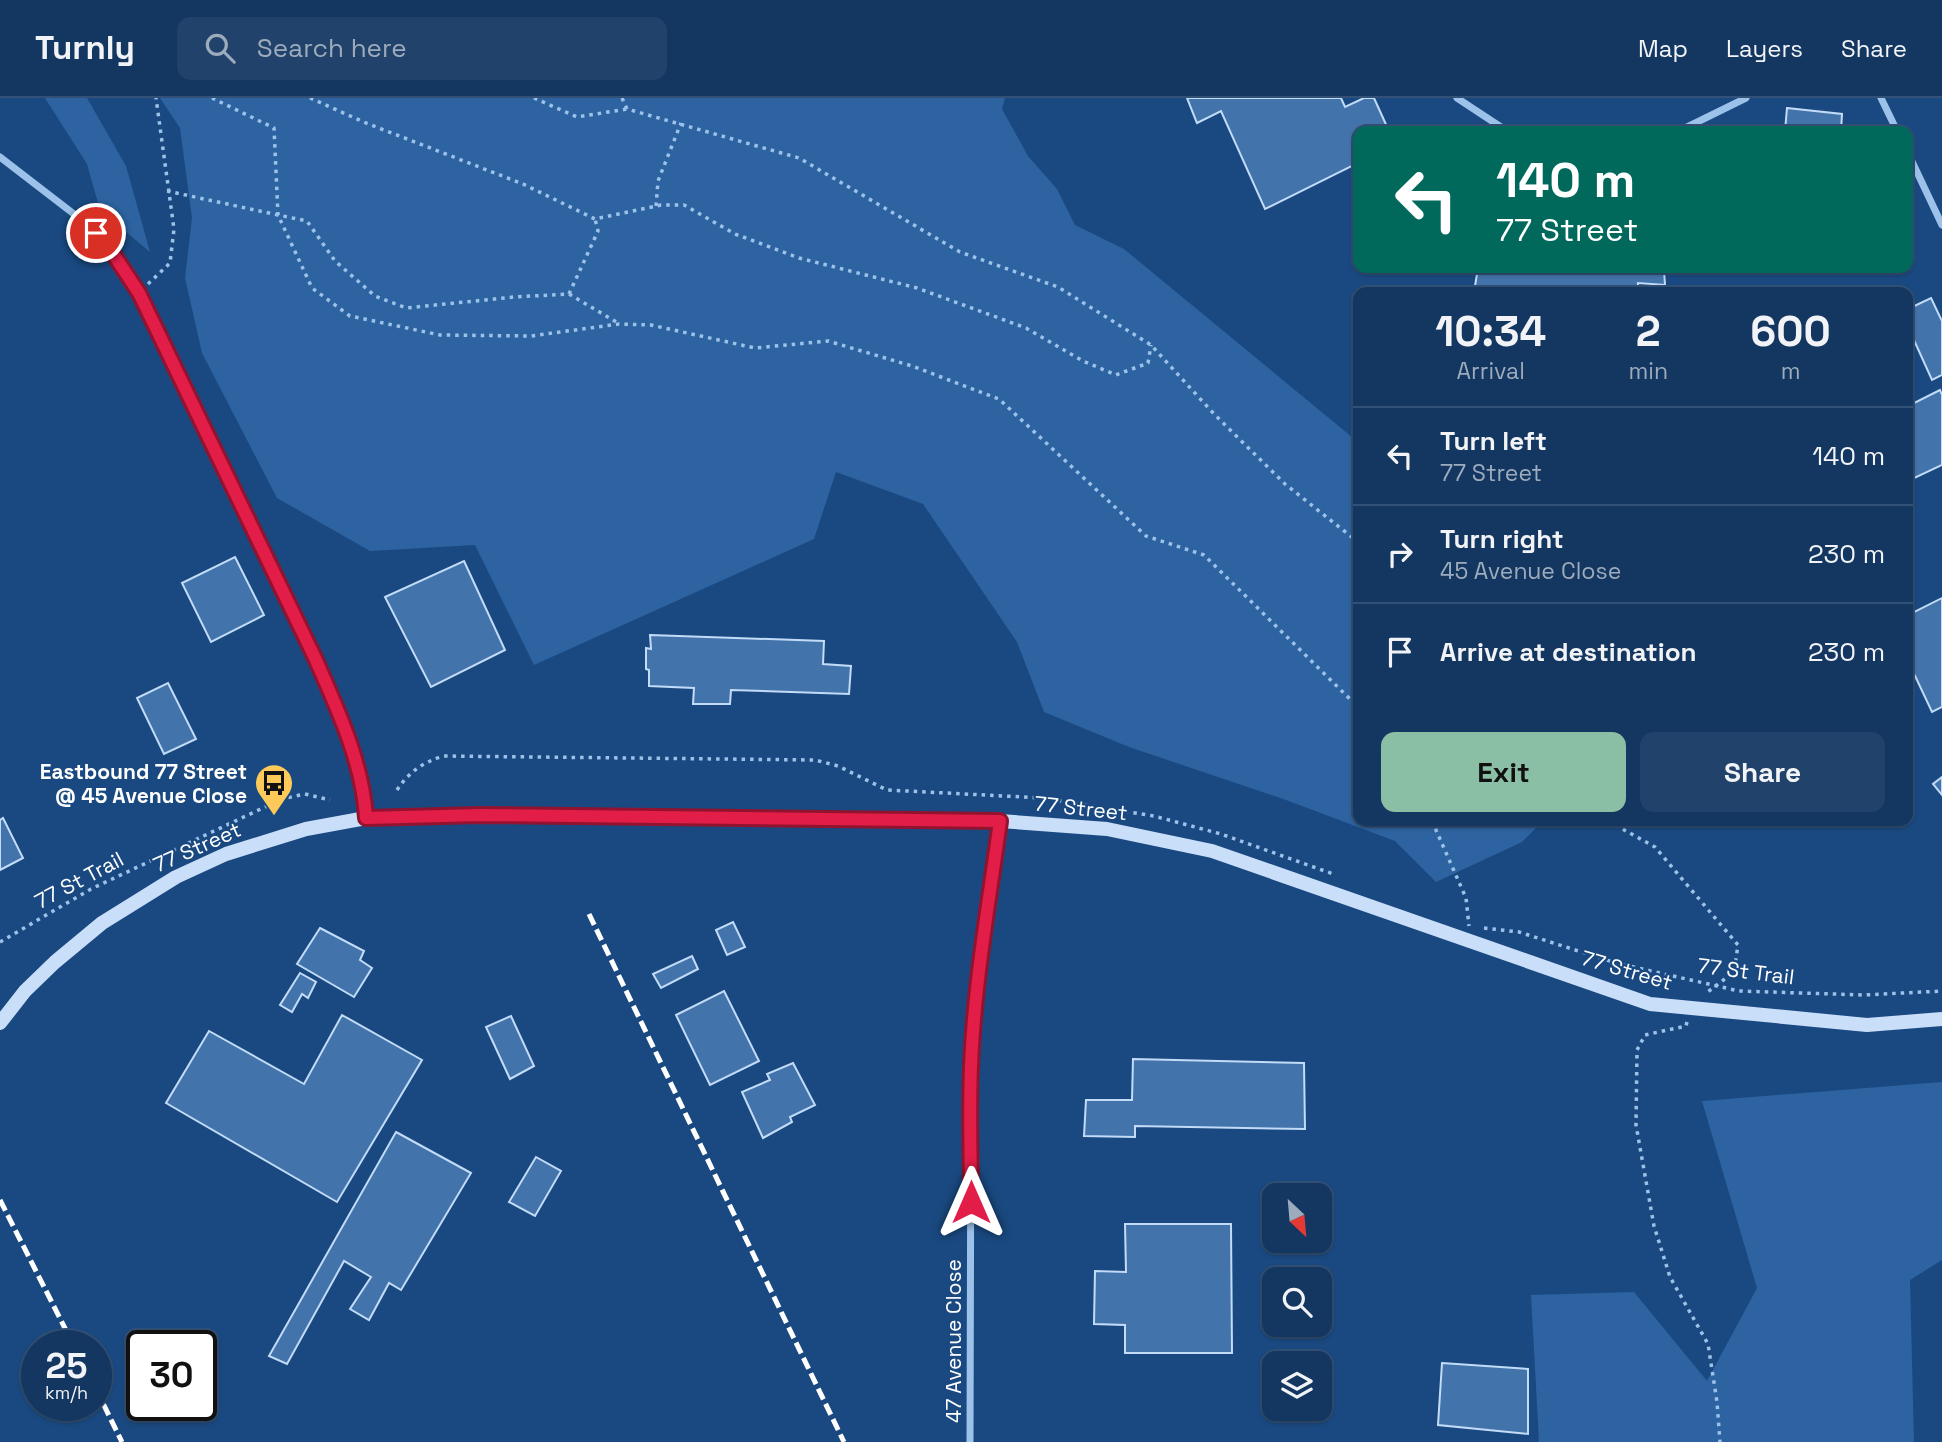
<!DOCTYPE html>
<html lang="en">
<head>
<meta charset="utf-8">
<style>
  body { margin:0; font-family:"Space Grotesk",sans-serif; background:#21426a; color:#f1f3f6; height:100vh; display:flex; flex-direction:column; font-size:26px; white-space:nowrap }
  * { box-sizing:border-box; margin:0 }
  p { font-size:23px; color:#9dacbd }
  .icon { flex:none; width:38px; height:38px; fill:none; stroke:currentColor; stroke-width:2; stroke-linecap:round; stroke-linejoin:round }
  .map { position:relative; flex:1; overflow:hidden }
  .details { position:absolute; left:1353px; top:189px; width:560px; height:539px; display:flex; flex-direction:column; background:#143761; border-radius:14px; box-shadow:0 2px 5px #0004,0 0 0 2px #335176 }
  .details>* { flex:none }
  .banner { position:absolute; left:1353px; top:28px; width:560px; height:147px; border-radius:14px; box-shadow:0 2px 5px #0004,0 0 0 2px #335176; background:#00695c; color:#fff; overflow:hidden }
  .needle { width:46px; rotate:154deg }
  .controls { position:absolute; left:1262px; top:1085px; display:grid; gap:14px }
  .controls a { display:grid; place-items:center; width:70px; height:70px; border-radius:14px; background:#143761; box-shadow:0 2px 5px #0004,0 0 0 2px #335176; font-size:35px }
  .speed { position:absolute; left:21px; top:1232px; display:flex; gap:14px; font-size:35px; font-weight:700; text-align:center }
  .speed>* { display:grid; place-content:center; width:91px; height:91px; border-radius:50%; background:#143761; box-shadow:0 2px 5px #0004,0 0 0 2px #335176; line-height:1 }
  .speed small { font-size:18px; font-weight:400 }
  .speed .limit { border:4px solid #111; border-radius:10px; background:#fff; color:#111 }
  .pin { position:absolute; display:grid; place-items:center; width:60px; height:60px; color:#fff; margin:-30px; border:4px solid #fff; border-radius:50%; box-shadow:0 2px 7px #0007 }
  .me { position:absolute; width:77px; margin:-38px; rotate:0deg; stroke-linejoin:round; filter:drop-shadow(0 0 5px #0008) }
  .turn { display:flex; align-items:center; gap:24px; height:147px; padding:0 28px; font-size:32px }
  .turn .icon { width:91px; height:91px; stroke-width:2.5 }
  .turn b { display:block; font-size:49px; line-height:60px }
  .eta { display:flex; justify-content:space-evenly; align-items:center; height:119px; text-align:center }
  .eta b { font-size:42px; font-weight:700; line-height:49px }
  .action { display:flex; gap:14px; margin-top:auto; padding:14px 28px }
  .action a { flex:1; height:80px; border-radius:14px; background:#8abfa5; color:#111; font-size:28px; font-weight:700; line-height:80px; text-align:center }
  .action a+a { background:#21426a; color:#f1f3f6 }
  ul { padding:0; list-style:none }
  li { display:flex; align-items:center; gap:21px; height:98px; padding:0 28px; border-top:2px solid #335176 }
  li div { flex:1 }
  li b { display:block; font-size:26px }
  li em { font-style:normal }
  header { display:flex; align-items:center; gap:42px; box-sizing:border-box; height:98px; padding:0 35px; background:#143761; border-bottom:2px solid #335176 }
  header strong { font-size:33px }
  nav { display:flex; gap:38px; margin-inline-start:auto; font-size:24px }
  .search { width:490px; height:63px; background:#21426a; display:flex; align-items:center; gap:18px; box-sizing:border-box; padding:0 24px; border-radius:14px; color:#9dacbd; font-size:26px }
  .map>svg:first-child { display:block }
  .green { fill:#2d63a0 }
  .building { fill:#4373ab; stroke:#c2dcf8; stroke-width:2 }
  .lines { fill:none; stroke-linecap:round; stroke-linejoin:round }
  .path { stroke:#9dc2ea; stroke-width:3.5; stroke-dasharray:3.5 5; stroke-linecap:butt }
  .minor { stroke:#9dc2ea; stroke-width:7 }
  .secondary { stroke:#c9def8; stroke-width:14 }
  .rail { stroke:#fff; stroke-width:5; stroke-dasharray:12 5; stroke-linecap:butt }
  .route-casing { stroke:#92132f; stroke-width:18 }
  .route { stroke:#e11d48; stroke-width:12 }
  .labels { text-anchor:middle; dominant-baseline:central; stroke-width:5; stroke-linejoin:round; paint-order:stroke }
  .poi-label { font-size:21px; font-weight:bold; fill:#fff; stroke:#1a4981; text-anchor:end }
  .street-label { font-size:21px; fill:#fff; stroke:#1a4981 }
</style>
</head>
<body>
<header>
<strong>Turnly</strong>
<div class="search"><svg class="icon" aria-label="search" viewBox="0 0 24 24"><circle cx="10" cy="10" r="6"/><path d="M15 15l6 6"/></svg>Search here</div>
<nav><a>Map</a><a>Layers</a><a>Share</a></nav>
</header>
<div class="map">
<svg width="1942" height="1344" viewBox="0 0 1942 1344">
  <rect width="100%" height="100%" fill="#1a4981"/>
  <!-- green -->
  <g class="green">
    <polygon points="45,0 87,0 126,68 150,154 100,112 87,66"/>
    <polygon points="160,0 1005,0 1002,11 1028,58 1057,91 1075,127 1124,151 1358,344 1358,723 1543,723 1522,744 1436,784 1395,743 1286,702 1129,649 1044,614 1017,544 923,406 836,374 814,441 534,567 475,447 370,453 277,400 202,255 185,180 192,120 180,30"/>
    <polygon points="1942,984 1942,1162 1910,1182 1914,1344 1539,1344 1531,1197 1634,1194 1707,1283 1757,1190 1702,1003"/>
  </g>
  <!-- building -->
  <g class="building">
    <polygon points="1187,0 1341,0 1345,9 1364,0 1374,0 1389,33 1358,33 1358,65 1265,111 1221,13 1197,25"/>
    <polygon points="1787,10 1842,16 1841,33 1785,33"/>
    <polygon points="1478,170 1693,170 1693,175 1664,172 1665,187 1638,185 1637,194 1474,194"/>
    <polygon points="1931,200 1942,223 1942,277 1932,282 1908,229 1908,211"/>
    <polygon points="1940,292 1942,297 1942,367 1908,383 1908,308"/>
    <polygon points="235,459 264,517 211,544 182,485"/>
    <polygon points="464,463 505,552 431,589 385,499"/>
    <polygon points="1942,500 1942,609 1932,614 1908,563 1908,517"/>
    <polygon points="650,537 824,543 823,566 851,568 849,596 731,592 730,606 693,606 694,590 649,588 649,572 646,571 646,550 651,551"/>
    <polygon points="168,585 196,641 164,656 137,600"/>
    <polygon points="1942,679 1942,697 1933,686"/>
    <polygon points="3,720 23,760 0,772 0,722"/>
    <polygon points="733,824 745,849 727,857 716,832"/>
    <polygon points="320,830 364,853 360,862 372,870 354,899 297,866"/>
    <polygon points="692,858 698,871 661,890 653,876"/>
    <polygon points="300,875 316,884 308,900 302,896 292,914 280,907"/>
    <polygon points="724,893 759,963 710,987 676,917"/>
    <polygon points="342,917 422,962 337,1104 166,1005 209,933 304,986"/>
    <polygon points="511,918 534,968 510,981 486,929"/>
    <polygon points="1133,961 1304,965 1305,1031 1135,1028 1135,1039 1084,1038 1086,1002 1132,1002"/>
    <polygon points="793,965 815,1007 790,1019 792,1024 763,1040 742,994 770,982 767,976"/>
    <polygon points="396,1034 471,1075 401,1192 389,1185 369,1222 350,1211 371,1179 344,1163 287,1266 269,1258"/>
    <polygon points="536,1059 561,1073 535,1118 509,1104"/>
    <polygon points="1125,1126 1231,1126 1232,1255 1125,1255 1125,1227 1094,1226 1095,1173 1126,1174"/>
    <polygon points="1442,1265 1528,1271 1528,1336 1438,1327"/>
  </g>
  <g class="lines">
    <!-- path -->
    <g class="path">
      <polyline points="212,0 274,30 278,117 307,123 335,163 375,198 406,210 514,199 569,196 618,225"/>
      <polyline points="310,0 366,25 523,86 595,121 661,107 684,107 735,136 799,160 917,190 1026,230 1083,263 1116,277 1148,265 1151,247"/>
      <polyline points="534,0 577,19 627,11"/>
      <polyline points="622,0 627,11 799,60 960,154 1058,189 1151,247 1215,317 1285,386 1358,444"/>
      <polyline points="167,93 278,117 312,190 350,218 440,237 531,238 619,226 651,227 755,250 828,243 912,268 999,301 1146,438 1204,457 1358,609"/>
      <polyline points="656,108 658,83 681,25"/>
      <polyline points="148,186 170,165 174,131 156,0"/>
      <polyline points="569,196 598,133 595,121"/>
      <path d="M397,692c12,-18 25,-27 46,-34l372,4 23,6 49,24 156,8 111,18 67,18 115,41"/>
      <polyline points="1432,723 1466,800 1469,828"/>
      <polyline points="1608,723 1655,749 1738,847 1734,874 1705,896"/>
      <polyline points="1484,830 1519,834 1616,865 1739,893 1864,897 1942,893"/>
      <polyline points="0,844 91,791 282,701 305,696 330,702"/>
      <polyline points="1687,924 1686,928 1645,937 1637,952 1636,1027 1654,1128 1670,1179 1708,1246 1717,1304 1720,1344"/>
    </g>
    <!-- minor -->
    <g class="minor">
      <polyline points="1457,0 1507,33"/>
      <polyline points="1881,0 1897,33"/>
      <polyline points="1679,33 1746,0"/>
      <polyline points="1908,55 1942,127"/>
      <polyline points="0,59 83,123 108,148 139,195 335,605 365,697 366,720"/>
      <polyline points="970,1344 971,971 977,890 1000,723"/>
    </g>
    <!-- secondary -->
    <polyline class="secondary" points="0,925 25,893 55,864 102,825 176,779 226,756 306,731 366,720 480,717 1000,723 1107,731 1212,753 1650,906 1867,927 1942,921"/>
    <!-- rail -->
    <g class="rail">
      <polyline points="589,816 844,1344"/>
      <polyline points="0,1102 74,1248"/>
      <polyline points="96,1291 122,1344"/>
    </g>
  </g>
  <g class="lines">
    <defs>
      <path id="route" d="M96,135l12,13 31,47 176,365c22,50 48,105 51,160l114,-3 520,6c-11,82 -26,164 -29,246 -2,45 0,90 0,135"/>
    </defs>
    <!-- route casing -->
    <use href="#route" class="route-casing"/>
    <!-- route -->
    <use href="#route" class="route"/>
  </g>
  <!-- icons -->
  <defs>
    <symbol id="bus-pin" viewBox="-11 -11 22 30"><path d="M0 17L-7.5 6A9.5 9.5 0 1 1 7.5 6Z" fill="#fdca59" stroke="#1a4981"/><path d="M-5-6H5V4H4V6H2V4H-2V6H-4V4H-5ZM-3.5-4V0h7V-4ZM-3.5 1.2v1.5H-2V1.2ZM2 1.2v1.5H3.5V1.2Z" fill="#111"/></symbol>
  </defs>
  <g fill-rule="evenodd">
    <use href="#bus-pin" x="252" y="663" width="44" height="60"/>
  </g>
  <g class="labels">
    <!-- poi labels -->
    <g class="poi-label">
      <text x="247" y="673">Eastbound 77 Street<tspan x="247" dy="24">@ 45 Avenue Close</tspan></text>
    </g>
    <!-- street labels -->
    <g class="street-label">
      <text transform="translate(1081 710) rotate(6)">77 Street</text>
      <text transform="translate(197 749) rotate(-24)">77 Street</text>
      <text transform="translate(79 782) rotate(-28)">77 St Trail</text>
      <text transform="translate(1627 872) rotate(16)">77 Street</text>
      <text transform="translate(1746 873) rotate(7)">77 St Trail</text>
      <text transform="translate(953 1243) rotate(-90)">47 Avenue Close</text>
    </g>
  </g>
</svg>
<div class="controls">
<a><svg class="needle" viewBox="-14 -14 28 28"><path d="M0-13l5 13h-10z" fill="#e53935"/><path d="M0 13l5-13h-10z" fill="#9dacbd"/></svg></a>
<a><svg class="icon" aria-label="search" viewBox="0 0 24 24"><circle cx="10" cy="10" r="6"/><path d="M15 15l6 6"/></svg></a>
<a><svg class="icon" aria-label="layers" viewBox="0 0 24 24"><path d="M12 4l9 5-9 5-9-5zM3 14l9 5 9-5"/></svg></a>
</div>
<div class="speed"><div>25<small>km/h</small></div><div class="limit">30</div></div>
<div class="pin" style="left:96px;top:135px;background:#d93025"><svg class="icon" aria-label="arrive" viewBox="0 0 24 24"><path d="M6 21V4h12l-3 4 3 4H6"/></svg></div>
<svg class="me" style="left:971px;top:1104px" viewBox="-20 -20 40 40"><path d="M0-17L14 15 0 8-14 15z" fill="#e11d48" stroke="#fff" stroke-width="4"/></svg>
<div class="banner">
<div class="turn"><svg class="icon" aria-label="left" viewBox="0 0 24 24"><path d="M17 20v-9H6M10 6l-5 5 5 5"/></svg><div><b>140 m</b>77 Street</div></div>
</div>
<section class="details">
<div class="eta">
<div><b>10:34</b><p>Arrival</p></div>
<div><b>2</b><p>min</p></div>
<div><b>600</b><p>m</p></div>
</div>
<ul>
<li><svg class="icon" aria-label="left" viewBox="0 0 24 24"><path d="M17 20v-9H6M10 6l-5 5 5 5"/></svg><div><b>Turn left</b><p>77 Street</p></div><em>140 m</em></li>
<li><svg class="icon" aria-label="right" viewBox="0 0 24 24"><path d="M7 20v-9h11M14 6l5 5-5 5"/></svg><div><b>Turn right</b><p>45 Avenue Close</p></div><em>230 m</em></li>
<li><svg class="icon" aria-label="arrive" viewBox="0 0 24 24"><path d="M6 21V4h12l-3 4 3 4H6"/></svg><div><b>Arrive at destination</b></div><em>230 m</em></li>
</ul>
<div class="action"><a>Exit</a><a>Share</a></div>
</section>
</div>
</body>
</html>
